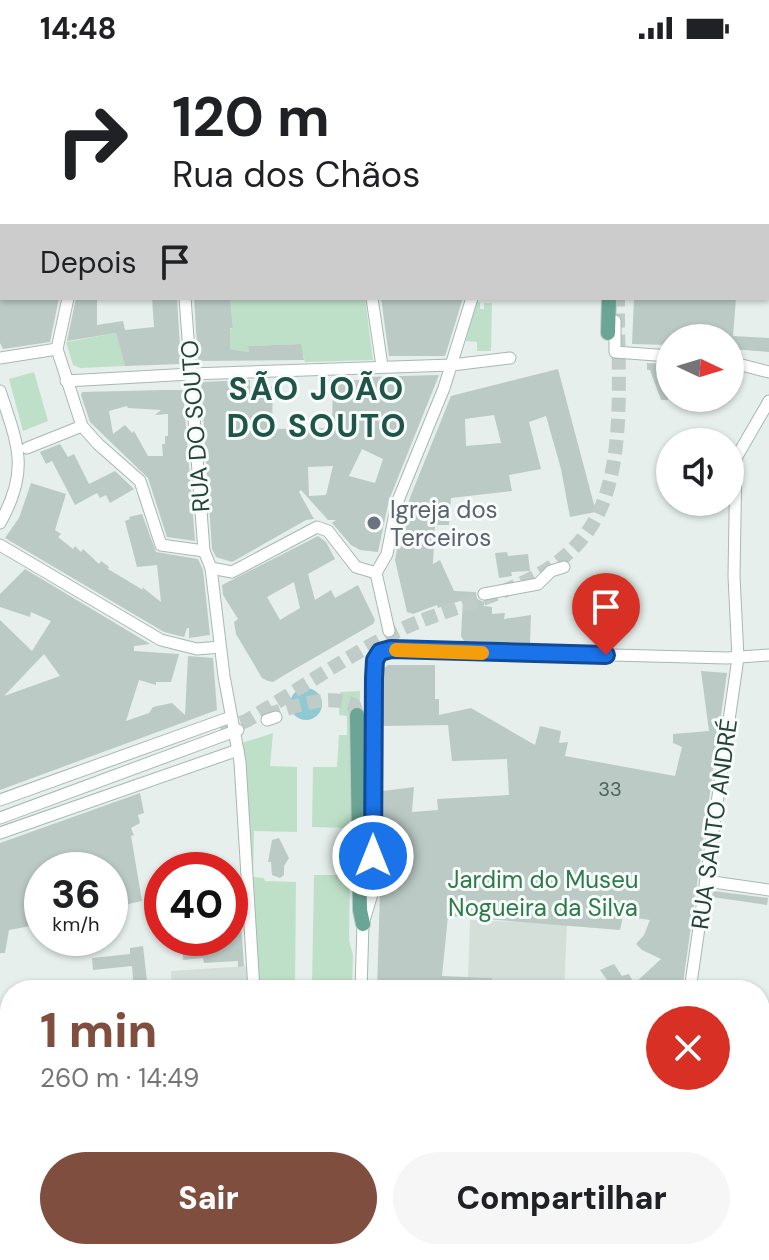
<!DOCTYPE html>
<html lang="pt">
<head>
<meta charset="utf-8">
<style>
  body { margin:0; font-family:"DM Sans",sans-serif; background:#f6f6f6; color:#202124; height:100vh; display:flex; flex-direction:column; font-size:30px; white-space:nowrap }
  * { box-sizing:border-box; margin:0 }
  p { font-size:26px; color:#757577 }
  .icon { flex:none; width:44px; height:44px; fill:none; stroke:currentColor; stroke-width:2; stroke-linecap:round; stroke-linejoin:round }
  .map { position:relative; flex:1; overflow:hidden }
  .drawer { position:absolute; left:0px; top:924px; width:770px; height:280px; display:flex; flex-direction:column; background:#fff; border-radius:32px 32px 0 0; box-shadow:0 2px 6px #0004 }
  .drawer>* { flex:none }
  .top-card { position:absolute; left:0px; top:0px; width:770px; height:244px; box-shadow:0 2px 6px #0004; background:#fff; color:#202124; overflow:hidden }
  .needle { width:52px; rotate:94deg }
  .tools { position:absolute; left:656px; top:268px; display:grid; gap:16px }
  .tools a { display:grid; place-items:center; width:88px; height:88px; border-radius:50%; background:#fff; box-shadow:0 2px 6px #0004; font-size:40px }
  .speed { position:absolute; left:24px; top:796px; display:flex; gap:16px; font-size:40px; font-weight:700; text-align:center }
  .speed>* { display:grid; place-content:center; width:104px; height:104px; border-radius:50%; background:#fff; box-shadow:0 2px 6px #0004; line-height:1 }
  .speed small { font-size:20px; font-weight:400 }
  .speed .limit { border:12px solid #d22; background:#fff; color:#111 }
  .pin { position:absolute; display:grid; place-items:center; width:68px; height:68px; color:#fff; margin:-82px -34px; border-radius:50% 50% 50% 0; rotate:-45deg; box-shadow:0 0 8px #0007 }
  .pin .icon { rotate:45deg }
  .me { position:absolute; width:88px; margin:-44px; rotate:0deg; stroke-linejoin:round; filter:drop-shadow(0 0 6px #0008) }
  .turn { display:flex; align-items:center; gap:28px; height:168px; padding:0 40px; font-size:36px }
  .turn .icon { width:104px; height:104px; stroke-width:2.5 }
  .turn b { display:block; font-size:56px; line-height:68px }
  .then { display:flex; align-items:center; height:76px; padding:0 40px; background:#0003; gap:16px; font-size:30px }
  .round { display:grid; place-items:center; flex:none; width:84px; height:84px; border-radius:42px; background:#f6f6f6 }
  .head { display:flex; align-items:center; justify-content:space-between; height:136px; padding:0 40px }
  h1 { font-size:48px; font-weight:800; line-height:60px; color:#7f4e3f }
  .primary-button { display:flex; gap:16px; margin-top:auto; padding:16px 40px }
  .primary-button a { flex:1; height:92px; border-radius:48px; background:#7f4e3f; color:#fff; font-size:32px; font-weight:800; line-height:92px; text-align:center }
  .primary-button a+a { background:#f6f6f6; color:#202124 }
  .status { display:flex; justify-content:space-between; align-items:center; height:56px; padding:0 40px; background:#fff; direction:ltr }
  .status svg { height:22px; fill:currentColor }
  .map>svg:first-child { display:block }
  .built { fill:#d4dfda }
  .green { fill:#bfe0c8 }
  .water { fill:#8ec9d4 }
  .building { fill:#bbcac4; fill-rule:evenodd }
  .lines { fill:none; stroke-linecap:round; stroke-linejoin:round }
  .major-tunnel { stroke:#bfccc8; stroke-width:14; stroke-dasharray:14 7; stroke-linecap:butt }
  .minor-casing { stroke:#a8b8b2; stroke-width:13 }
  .major-casing { stroke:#c2cac8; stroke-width:16 }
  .minor { stroke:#fff; stroke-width:11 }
  .major { stroke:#6aa596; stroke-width:14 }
  .route-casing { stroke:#114b97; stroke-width:20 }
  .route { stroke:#1a73e8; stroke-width:14 }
  .slow { stroke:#f59e0b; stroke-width:14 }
  .worship-dot { fill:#6b7280; stroke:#f7fbf9; stroke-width:3 }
  .labels { text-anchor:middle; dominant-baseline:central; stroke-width:6; stroke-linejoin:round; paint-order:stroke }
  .number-label { font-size:20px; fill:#4a645c }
  .street-label { font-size:24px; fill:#24423a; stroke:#f7fbf9 }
  .worship-label { font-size:24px; fill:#5b616d; stroke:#f7fbf9; text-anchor:start }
  .park-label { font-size:24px; fill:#2d7a4b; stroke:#f7fbf9 }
  .district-label { font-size:32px; font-weight:bold; letter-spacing:2px; fill:#1f5548; stroke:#f7fbf9 }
</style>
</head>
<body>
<div class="status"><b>14:48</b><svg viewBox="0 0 49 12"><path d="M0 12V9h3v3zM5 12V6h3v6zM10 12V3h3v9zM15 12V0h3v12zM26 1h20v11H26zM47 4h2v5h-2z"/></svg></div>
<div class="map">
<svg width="769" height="1204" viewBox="0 0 769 1204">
  <rect width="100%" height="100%" fill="#e6efeb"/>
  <!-- built -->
  <g class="built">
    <polygon points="470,864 567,868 564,934 491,934 492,922 468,921"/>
    <polygon points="247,910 249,934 172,934 171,915"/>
  </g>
  <!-- green -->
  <g class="green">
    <polygon points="230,242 365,242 373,304 305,306 300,288 248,290 249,296 230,293 229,273 233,272"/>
    <polygon points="474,246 480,246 480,253 484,253 484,247 492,247 491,295 477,295 477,286 466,285"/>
    <polygon points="116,277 125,310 80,312 73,309 66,286"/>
    <polygon points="34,316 48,365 23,375 9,323"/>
    <polygon points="360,635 356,821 350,822 349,884 353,899 352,934 315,934 312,928 314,819 345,819 346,804 354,804 354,797 346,788 346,772 312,771 313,711 337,711 339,679 347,679 347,660 339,659 340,636"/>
    <polygon points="273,677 270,710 297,711 297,776 254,775 253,821 264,822 265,825 296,826 295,928 292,934 258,934 242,687"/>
  </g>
  <!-- water -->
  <circle class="water" cx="306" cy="648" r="16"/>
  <!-- building -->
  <g class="building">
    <polygon points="0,242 59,242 50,286 3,293 0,287"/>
    <polygon points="76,242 97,242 97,269 123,265 125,274 154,271 152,242 177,242 181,308 125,310 116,277 67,285"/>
    <polygon points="194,242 230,242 233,272 230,272 230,293 249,296 248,290 301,288 304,304 198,305"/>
    <polygon points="381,242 463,242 445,300 389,300"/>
    <polygon points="634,242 736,242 733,280 769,282 769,296 730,293 730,282 670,282 670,289 632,288"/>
    <polygon points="647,307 670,308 668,344 661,344 650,314 647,314"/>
    <path d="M558,313l38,143 -26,5 -9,-48 -15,-53 -17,6 12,47 -32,6 3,16 -61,7 -2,27h-14l-2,39 7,-4 14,31 22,1 1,7 7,3v4l8,1v7l13,-1 -1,6 27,-4 -1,28 -66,-2 -3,-5 2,-36 -25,8 -1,-3 -24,9 -6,-2 -12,-52 7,-38 9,-27 40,-99zM494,359l7,28 -35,3 -1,-27z"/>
    <path d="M439,319l-50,125 -11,52 -18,-2 -9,-5 -19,-22 4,-3h-8l-27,-30 -2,2 15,27 -8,1 -74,42 -16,-5 -4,-8 -11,-167 49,-2v15l15,-1 8,-9 -1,44 60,-1 1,-44h15v-4h16l1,-3zM362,393l21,10 -8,24 -26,-7zM333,410l-7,29 -17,1 -1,-29z"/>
    <path d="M164,334h19l12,151 -28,-4 -19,-59 -58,-56 -9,-27 1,-3zM127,350l1,2 33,2 -6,5 13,-1v22h-3v8h-3l1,12h-15l-14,-25 -2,2 -7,-8 -12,9 -4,-23z"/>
    <polygon points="60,388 68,401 74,398 89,428 115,415 134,433 110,447 106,439 100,442 97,437 75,449 52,405 46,408 40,396"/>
    <polygon points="31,427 66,438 55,474 61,478 58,481 73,493 75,490 81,496 83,493 99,508 101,505 109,511 108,513 143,534 142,531 161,546 157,509 137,511 125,465 130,463 129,461 142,458 156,496 198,503 203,514 210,579 189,582 189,572 187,572 184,581 164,576 5,482 19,462"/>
    <path d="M318,480l8,6 9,17 -27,15 7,26 16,-10 4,8 23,-13 17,35 -2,4 -87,50 -13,8 -5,-1 -6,-3 -26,-44 -2,-12 4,-3 -15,-24 -1,-10zM294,526l6,26 -20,12 -13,-23z"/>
    <polygon points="507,496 508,500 528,498 530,515 511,516 512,520 499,522 495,497"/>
    <path d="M25,513l125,75 -16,2v5l45,3 -8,28h-15v3l-17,-5 -13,41 23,-8 4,-6 19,-4 13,12 3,-59 25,2 4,52 -217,80v-170l32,31 19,-30 -20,-9 -1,5 -30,-10v-13zM44,598l16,22 -56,20z"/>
    <polygon points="388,609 435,609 435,643 439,643 439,659 471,652 535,689 540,670 561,675 559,687 568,686 565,700 675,720 682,691 673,687 673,678 709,675 701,615 727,617 682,934 614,934 600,914 614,908 622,920 629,918 634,928 661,903 642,894 636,888 644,879 650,864 623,860 620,874 448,860 442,920 492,922 491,934 377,934 383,735 414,731 412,756 438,754 437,743 509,739 507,703 452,705 448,669 383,670 383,613"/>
    <polygon points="140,737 144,757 138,759 140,767 131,772 134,779 131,780 142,845 110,852 110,814 42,814 42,868 9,874 5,897 0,897 0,787"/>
    <polygon points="279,782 289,802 284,810 284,819 280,822 272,819 271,806 268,806 272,784"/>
    <polygon points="713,835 768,842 767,849 712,841"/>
    <polygon points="241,868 244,910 238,911 238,905 204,907 203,902 183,904 182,884 230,882 230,875 236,874 235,869"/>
    <polygon points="143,890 148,934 134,934 132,910 93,914 92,902 130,898 130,892"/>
    <polygon points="10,1189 10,1194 64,1194 71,1204 0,1204 0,1196"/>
  </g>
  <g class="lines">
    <!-- major-tunnel -->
    <g class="major-tunnel">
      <polyline points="619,2 619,0"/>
      <path d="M267,659c27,-8 60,-22 87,-10l3,10"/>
      <path d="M221,674l25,-9c49,-29 96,-62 146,-87 69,-36 168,-42 206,-120 29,-59 19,-150 20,-216"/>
    </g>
    <defs>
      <g id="minor">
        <polyline points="67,0 68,2"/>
        <polyline points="243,0 243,2"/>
        <polyline points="360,0 361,2"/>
        <polyline points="472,0 472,2"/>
        <polyline points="157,2 168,0"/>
        <polyline points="485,2 490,0"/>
        <polyline points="554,2 562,0"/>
        <polyline points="591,2 599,0"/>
        <polyline points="613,2 613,0"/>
        <polyline points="0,37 2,36"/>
        <polyline points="0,104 2,104"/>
        <polyline points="768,189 769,190"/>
        <polyline points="68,242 57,293 82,370"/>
        <polyline points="185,242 204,495 211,512 224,620 240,706 254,934"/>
        <polyline points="372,242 382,310"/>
        <polyline points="615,265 615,296 670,300"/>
        <polyline points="0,302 57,293"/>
        <polyline points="730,306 769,316"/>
        <polyline points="66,325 191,318 452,309 510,302"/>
        <path d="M0,335c18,54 30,79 0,132"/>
        <polyline points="27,392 82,370 98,388 140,425 161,489 204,495"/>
        <polyline points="0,489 161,584 197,593 220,591"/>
        <polyline points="211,512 232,516 317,471 328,475 356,511 376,517"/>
        <polyline points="484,538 538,528 551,515 564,511"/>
        <polyline points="389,575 376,517 387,498 397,447 444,332 472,242"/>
        <polyline points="267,664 276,661"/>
        <polyline points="0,744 231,661"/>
        <polyline points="0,762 238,674"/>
        <polyline points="0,777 238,694"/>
        <polyline points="706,825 769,834"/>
        <polyline points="361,934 363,868 372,838 374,622 375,604 380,596 391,593 727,602 769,599"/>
        <polyline points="690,934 738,602 734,520 736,402 769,345"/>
        <polyline points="760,1017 769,1017"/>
        <polyline points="0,1069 10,1084"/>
        <polyline points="80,1194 86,1204"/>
        <polyline points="272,1194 273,1204"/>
        <polyline points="328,1204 330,1194"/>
        <polyline points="651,1204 652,1194"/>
      </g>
      <g id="major">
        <polyline points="608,277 609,242"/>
        <polyline points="357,659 360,854 363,868"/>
      </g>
    </defs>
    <!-- minor casing -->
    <use href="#minor" class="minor-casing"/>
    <!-- major casing -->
    <use href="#major" class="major-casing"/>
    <!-- minor -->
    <use href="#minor" class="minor"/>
    <!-- major -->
    <use href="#major" class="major"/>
  </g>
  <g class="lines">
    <defs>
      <polyline id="route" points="373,800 374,622 375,604 380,596 391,593 606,599"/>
    </defs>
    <!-- route casing -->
    <use href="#route" class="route-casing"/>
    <!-- route -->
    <use href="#route" class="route"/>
    <!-- slow -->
    <polyline class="slow" points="396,594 482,597"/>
  </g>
  <!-- markers -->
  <circle class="worship-dot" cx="374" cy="467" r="8"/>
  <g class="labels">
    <!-- number labels -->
    <g class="number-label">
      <text x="610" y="733">33</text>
    </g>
    <!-- street labels -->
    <g class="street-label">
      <text transform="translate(195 370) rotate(-94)">RUA DO SOUTO</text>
      <text transform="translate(714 768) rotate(-82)">RUA SANTO ANDRÉ</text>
    </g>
    <!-- worship labels -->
    <g class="worship-label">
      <text x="390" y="453">Igreja dos<tspan x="390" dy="28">Terceiros</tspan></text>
    </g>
    <!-- park labels -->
    <g class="park-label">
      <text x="543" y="823">Jardim do Museu<tspan x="543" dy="28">Nogueira da Silva</tspan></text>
    </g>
    <!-- district labels -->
    <g class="district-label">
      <text x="317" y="333">SÃO JOÃO<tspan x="317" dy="37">DO SOUTO</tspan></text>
    </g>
  </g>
</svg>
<div class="tools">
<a><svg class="needle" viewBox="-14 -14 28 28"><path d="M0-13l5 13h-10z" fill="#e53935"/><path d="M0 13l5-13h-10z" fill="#757577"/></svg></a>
<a><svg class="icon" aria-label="sound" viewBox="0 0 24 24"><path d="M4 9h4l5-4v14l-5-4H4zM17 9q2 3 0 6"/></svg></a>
</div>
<div class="speed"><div>36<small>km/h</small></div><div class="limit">40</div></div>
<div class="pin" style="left:606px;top:599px;background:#d93025"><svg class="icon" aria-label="arrive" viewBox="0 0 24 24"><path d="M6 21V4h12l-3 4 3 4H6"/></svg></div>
<svg class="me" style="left:373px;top:800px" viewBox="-20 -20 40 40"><circle r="17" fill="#1a73e8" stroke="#fff" stroke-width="3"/><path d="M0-11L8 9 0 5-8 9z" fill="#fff"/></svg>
<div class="top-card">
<div class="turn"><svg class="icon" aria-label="right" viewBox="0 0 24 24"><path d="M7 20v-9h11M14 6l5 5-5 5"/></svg><div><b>120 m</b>Rua dos Chãos</div></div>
<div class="then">Depois<svg class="icon" aria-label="arrive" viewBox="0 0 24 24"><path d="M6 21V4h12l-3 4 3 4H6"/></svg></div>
</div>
<section class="drawer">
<div class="head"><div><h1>1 min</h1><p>260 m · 14:49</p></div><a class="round" style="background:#d93025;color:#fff"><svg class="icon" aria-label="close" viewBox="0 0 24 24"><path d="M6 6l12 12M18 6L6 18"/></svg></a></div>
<div class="primary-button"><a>Sair</a><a>Compartilhar</a></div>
</section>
</div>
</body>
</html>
